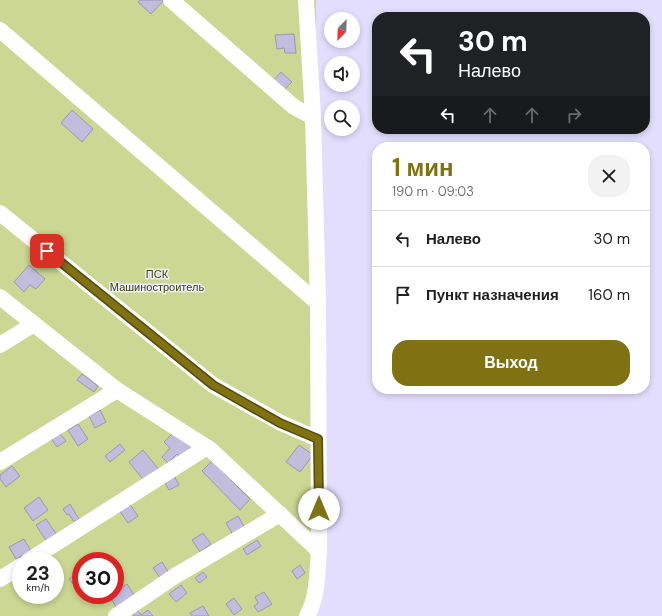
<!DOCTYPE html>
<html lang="ru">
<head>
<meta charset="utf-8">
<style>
  body { margin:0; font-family:"DM Sans",sans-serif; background:#f2f2f2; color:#202124; height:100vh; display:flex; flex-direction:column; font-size:15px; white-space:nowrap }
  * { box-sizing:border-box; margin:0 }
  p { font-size:13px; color:#757577 }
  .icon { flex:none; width:22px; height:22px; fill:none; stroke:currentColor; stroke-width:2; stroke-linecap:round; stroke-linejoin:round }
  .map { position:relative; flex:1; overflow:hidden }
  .drawer { position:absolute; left:372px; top:142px; width:278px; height:252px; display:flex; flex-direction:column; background:#fff; border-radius:16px; box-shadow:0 2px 6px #0003 }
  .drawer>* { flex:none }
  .banner { position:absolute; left:372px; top:12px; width:278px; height:122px; border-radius:16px; box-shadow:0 2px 6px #0003; background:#202124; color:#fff; overflow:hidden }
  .needle { width:26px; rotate:203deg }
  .tools { position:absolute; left:324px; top:12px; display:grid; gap:8px }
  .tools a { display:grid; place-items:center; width:36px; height:36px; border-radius:50%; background:#fff; box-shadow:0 2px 6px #0003; font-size:20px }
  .speed { position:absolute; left:12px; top:552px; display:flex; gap:8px; font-size:20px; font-weight:700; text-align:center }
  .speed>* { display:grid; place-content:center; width:52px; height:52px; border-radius:50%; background:#fff; box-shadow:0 2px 6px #0003; line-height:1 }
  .speed small { font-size:10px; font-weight:400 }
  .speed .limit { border:6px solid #d22; background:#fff; color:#111 }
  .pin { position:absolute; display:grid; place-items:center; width:34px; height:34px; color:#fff; margin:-17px; border-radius:8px; box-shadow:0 2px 6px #0006 }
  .me { position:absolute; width:44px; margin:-22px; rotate:0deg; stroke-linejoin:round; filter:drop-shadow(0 0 3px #0008) }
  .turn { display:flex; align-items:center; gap:14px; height:84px; padding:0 20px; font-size:18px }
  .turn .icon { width:52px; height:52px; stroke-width:2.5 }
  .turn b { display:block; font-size:28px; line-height:34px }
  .lanes { display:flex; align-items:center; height:38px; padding:0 20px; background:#0003; justify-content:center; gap:20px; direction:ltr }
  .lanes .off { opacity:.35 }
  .round { display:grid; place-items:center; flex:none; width:42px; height:42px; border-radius:16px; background:#f2f2f2 }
  .overview { display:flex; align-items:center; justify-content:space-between; height:68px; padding:0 20px }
  h1 { font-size:24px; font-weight:700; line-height:30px; color:#807213 }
  .button { display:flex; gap:8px; margin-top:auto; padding:8px 20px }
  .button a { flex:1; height:46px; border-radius:16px; background:#807213; color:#fff; font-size:16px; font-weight:700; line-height:46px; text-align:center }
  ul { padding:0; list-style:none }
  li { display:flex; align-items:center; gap:12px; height:56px; padding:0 20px; border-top:1px solid #e0e0e0 }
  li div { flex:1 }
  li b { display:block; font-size:15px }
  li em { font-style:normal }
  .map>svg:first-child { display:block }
  .green { fill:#cbd792; fill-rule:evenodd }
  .building { fill:#c2bddc; stroke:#9c97b5 }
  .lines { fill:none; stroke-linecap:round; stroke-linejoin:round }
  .minor { stroke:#fff; stroke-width:16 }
  .route-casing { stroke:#534a0c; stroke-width:10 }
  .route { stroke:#807213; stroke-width:7 }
  .labels { text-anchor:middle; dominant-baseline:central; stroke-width:3; stroke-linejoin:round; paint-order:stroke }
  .park-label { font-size:11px; fill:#3b4208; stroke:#f0eefb }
</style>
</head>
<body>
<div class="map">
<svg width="662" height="616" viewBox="0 0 662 616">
  <rect width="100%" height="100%" fill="#e3defe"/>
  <!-- green -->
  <path class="green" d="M0,0h316l-2,616h-314zM21,561h34v34h-34zM81,561h34v34h-34z"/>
  <!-- building -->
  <g class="building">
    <polygon points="140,0 164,0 151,14 138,2"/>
    <polygon points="294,34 296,53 285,53 284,48 277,49 275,35"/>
    <polygon points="281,72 292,82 284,90 273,81"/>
    <polygon points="72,110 93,129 82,142 61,123"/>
    <polygon points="29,265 45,279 36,289 30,285 24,292 14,282"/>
    <polygon points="82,374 98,386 94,392 77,380"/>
    <polygon points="100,410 106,422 95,428 89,416"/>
    <polygon points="78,424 88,439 78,446 68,430"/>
    <polygon points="58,431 66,441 57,447 50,437"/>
    <polygon points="175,431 198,446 184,461 177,454 168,463 162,457 170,448 164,442"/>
    <polygon points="120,444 125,450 110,462 105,456"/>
    <polygon points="299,445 313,455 300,472 286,462"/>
    <polygon points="143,450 160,471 145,482 129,462"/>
    <polygon points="212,461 250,499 240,510 202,471"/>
    <polygon points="12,466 20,476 6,487 0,479 0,475"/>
    <polygon points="173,474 179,485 169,490 163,479"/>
    <polygon points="39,497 48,510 33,521 24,508"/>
    <polygon points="129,503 138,516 128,523 119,510"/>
    <polygon points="70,504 79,519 74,522 69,514 67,515 63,509"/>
    <polygon points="238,516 245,528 233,535 226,523"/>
    <polygon points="46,519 57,535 47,542 36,525"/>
    <polygon points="203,533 211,544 200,552 192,540"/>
    <polygon points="24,539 31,551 16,559 9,547"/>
    <polygon points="257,540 261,546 247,555 243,549"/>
    <polygon points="162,562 169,573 160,578 153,568"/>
    <polygon points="300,565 305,573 297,579 292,571"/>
    <polygon points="79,571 81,573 81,586 77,589 69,579"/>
    <polygon points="203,572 207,577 199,583 195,578"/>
    <polygon points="115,584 123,587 127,584 134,595 116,607 109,595 115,595"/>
    <polygon points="181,585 187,593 176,602 169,594"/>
    <polygon points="264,592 272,604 258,612 254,606 258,603 255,597"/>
    <polygon points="234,598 242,609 234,615 226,604"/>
    <polygon points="203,606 209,616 192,616 190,613"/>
    <polygon points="137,610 141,615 148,610 153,616 134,616 133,614"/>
  </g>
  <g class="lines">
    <!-- minor -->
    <g class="minor">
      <polyline points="171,0 294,107 313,117"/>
      <path d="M306,0l7,117 5,186 1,248c-2,22 -1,46 -12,65"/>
      <polyline points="0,30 318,303"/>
      <polyline points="0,213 213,385 281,423 318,439"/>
      <polyline points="0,297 117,390 211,450 319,551"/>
      <polyline points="0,345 34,324"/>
      <polyline points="0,462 117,390"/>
      <polyline points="28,561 207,447"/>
      <polyline points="0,579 21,566"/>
      <polyline points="116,616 175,576 280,514"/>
    </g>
  </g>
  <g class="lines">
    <defs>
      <polyline id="route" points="47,251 213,385 280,423 318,439 319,509"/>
    </defs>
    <!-- route casing -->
    <use href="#route" class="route-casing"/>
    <!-- route -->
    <use href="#route" class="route"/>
  </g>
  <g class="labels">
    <!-- park labels -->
    <g class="park-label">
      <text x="157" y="274">ПСК<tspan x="157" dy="13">Машиностроитель</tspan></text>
    </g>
  </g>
</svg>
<div class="tools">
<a><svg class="needle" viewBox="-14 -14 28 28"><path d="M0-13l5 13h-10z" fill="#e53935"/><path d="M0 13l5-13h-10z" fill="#757577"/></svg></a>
<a><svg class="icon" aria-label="sound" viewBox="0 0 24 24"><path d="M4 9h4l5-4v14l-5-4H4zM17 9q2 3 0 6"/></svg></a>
<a><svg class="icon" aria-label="search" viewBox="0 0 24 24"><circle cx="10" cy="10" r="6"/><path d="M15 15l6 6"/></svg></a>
</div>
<div class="speed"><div>23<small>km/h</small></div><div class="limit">30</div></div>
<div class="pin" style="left:47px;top:251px;background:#d93025"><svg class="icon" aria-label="arrive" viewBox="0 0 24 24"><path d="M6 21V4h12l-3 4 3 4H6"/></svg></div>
<svg class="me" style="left:319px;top:509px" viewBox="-20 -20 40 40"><circle r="19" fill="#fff"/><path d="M0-13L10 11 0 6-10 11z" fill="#807213"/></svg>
<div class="banner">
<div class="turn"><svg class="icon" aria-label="left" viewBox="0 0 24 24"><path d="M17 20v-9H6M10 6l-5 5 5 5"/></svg><div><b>30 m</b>Налево</div></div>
<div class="lanes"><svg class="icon" aria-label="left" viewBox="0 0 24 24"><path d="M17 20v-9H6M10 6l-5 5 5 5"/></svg><svg class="icon off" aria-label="ahead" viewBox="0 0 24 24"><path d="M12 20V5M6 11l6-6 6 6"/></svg><svg class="icon off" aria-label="ahead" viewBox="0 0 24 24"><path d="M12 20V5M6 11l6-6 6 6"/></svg><svg class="icon off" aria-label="right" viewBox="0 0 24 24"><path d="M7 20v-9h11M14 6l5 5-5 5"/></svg></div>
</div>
<section class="drawer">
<div class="overview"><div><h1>1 мин</h1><p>190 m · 09:03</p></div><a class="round"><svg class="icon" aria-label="close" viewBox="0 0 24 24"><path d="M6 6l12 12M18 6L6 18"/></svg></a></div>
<ul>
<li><svg class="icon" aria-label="left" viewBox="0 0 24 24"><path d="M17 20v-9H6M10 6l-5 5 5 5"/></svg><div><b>Налево</b></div><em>30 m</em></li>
<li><svg class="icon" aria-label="arrive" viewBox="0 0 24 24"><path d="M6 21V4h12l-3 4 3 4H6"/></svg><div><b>Пункт назначения</b></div><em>160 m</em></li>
</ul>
<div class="button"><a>Выход</a></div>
</section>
</div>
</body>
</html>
